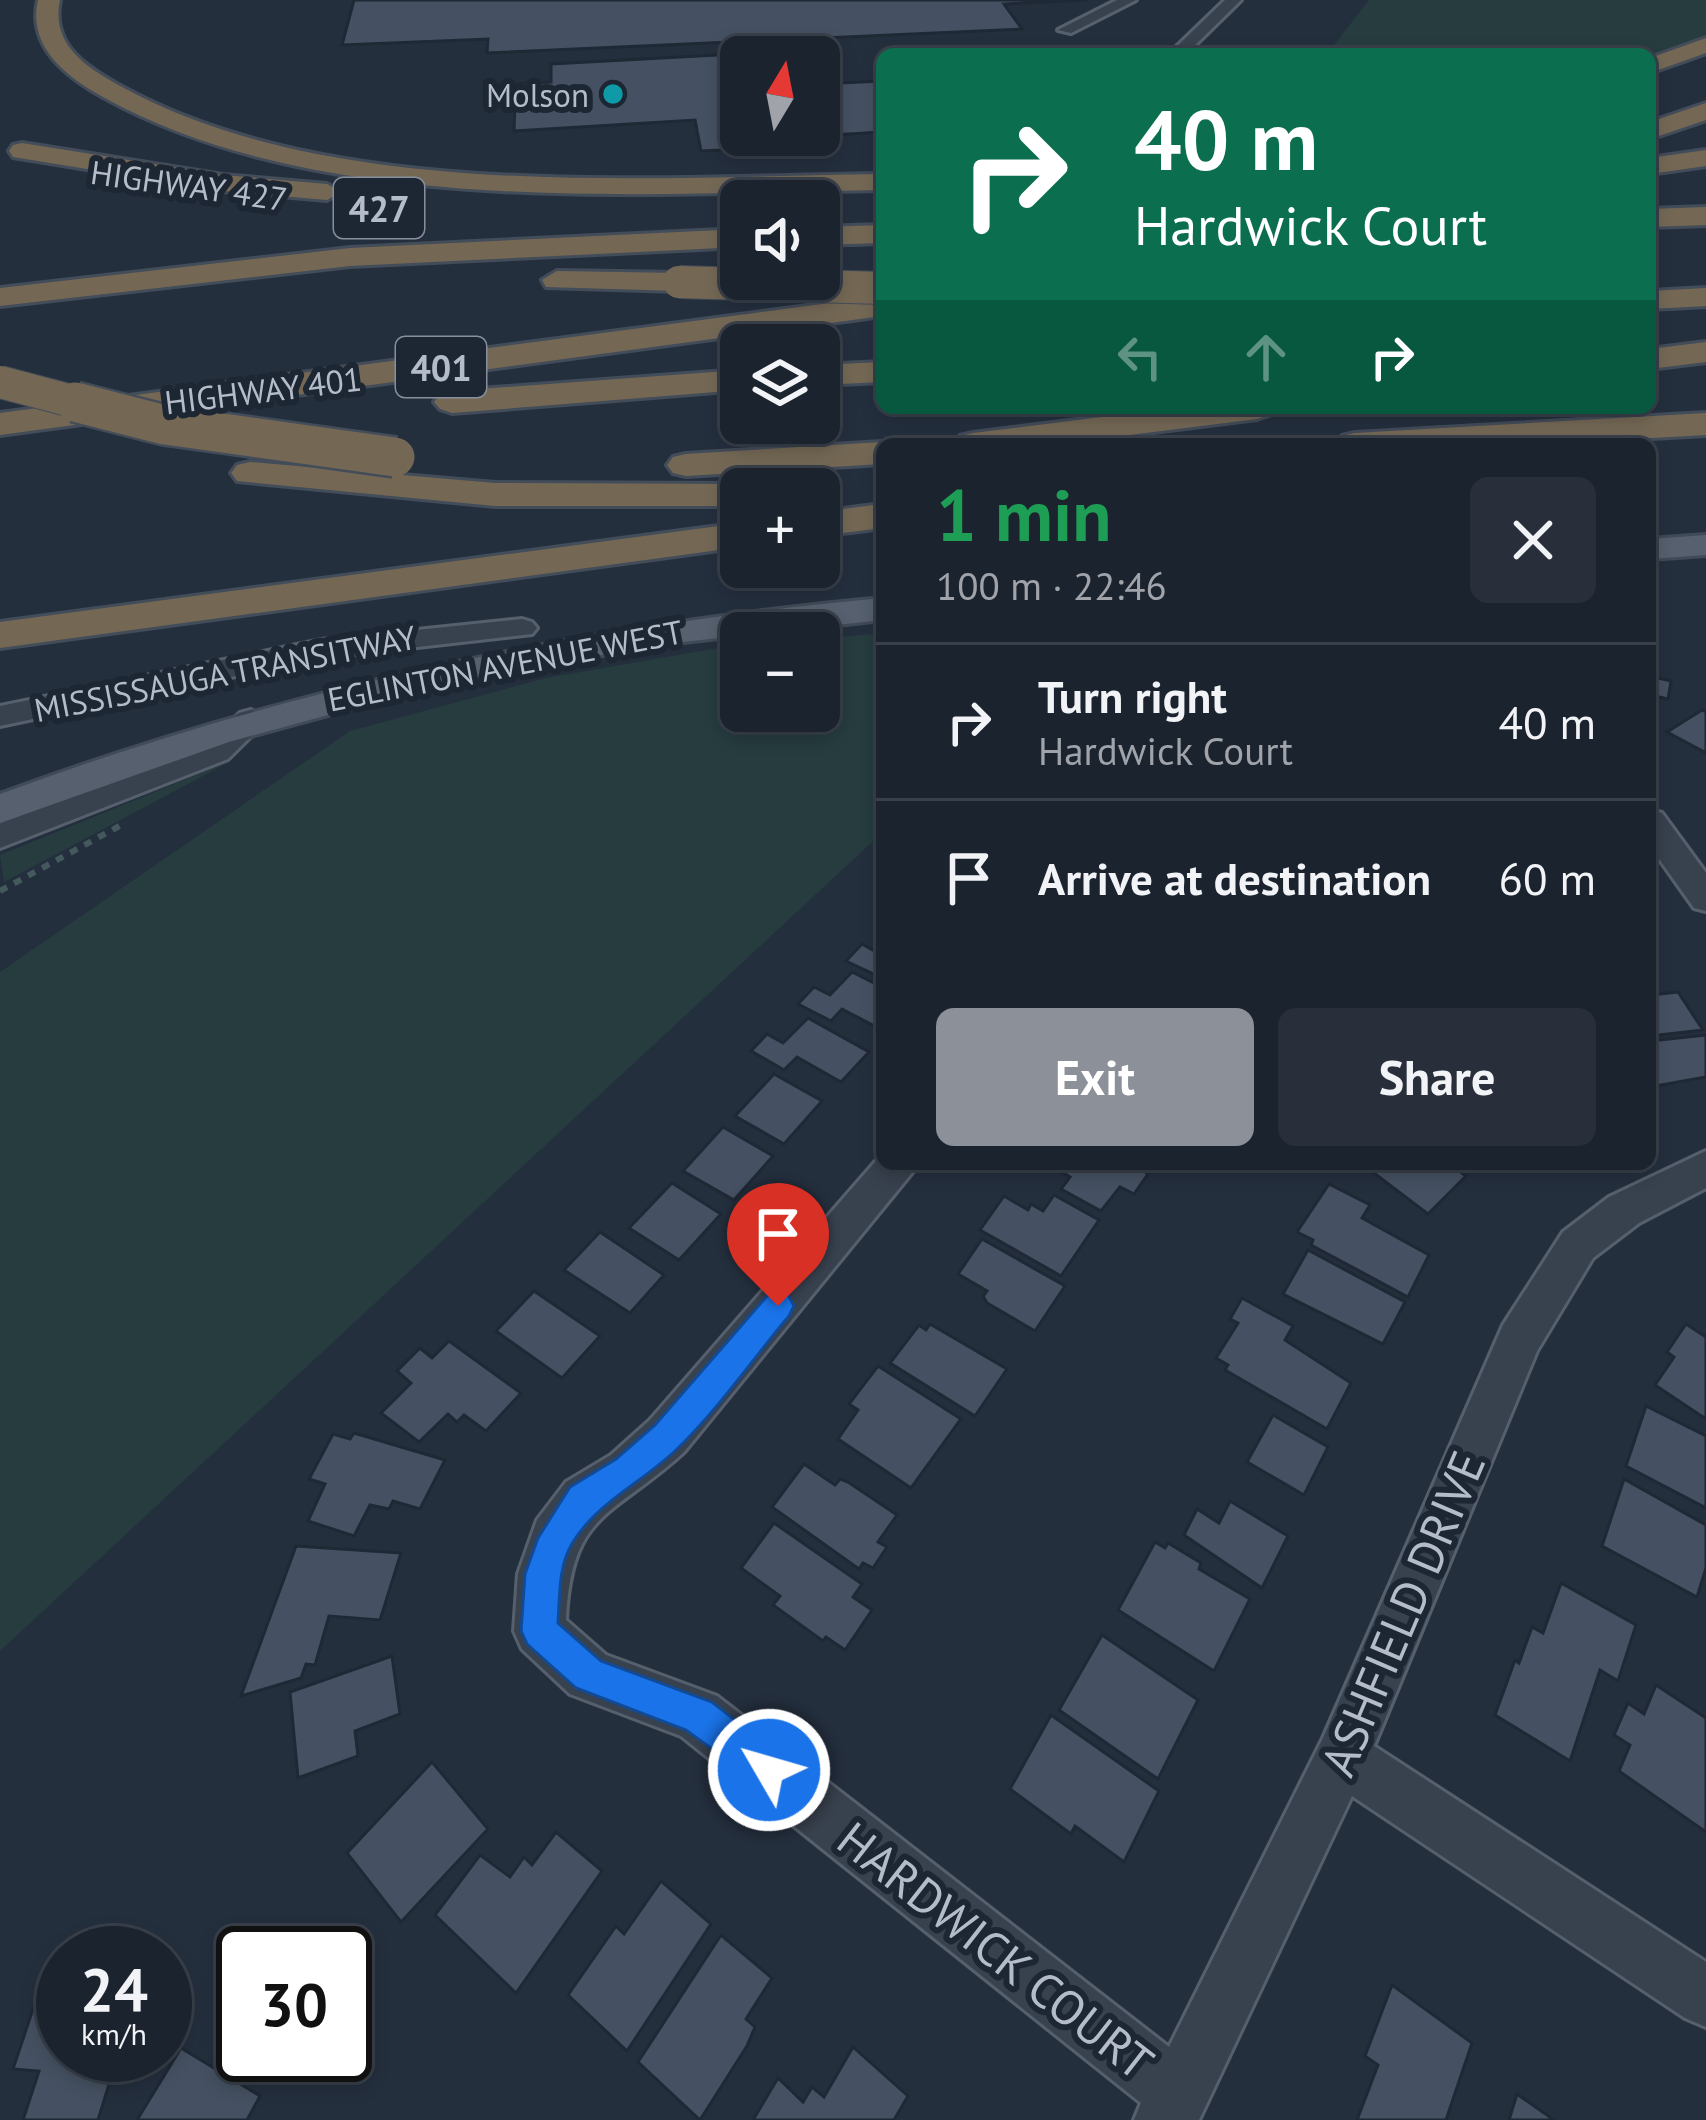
<!DOCTYPE html>
<html lang="en">
<head>
<meta charset="utf-8">
<style>
  body { margin:0; font-family:"PT Sans",sans-serif; background:#282f3a; color:#f1f3f6; height:100vh; display:flex; flex-direction:column; font-size:45px; white-space:nowrap }
  * { box-sizing:border-box; margin:0 }
  p { font-size:39px; color:#a0a4aa }
  .icon { flex:none; width:66px; height:66px; fill:none; stroke:currentColor; stroke-width:2; stroke-linecap:round; stroke-linejoin:round }
  .map { position:relative; flex:1; overflow:hidden }
  .panel { position:absolute; left:876px; top:438px; width:780px; height:732px; display:flex; flex-direction:column; background:#1b232e; border-radius:18px; box-shadow:0 6px 18px #0003,0 0 0 3px #39404a }
  .panel>* { flex:none }
  .hud { position:absolute; left:876px; top:48px; width:780px; height:366px; border-radius:18px; box-shadow:0 6px 18px #0003,0 0 0 3px #39404a; background:#0b6e4f; color:#fff; overflow:hidden }
  .needle { width:78px; rotate:10deg }
  .buttons { position:absolute; left:720px; top:36px; display:grid; gap:24px }
  .buttons a { display:grid; place-items:center; width:120px; height:120px; border-radius:18px; background:#1b232e; box-shadow:0 6px 18px #0003,0 0 0 3px #39404a; font-size:60px }
  .speed { position:absolute; left:36px; top:1926px; display:flex; gap:24px; font-size:60px; font-weight:700; text-align:center }
  .speed>* { display:grid; place-content:center; width:156px; height:156px; border-radius:50%; background:#1b232e; box-shadow:0 6px 18px #0003,0 0 0 3px #39404a; line-height:1 }
  .speed small { font-size:30px; font-weight:400 }
  .speed .limit { border:6px solid #111; border-radius:18px; background:#fff; color:#111 }
  .pin { position:absolute; display:grid; place-items:center; width:102px; height:102px; color:#fff; margin:-123px -51px; border-radius:50% 50% 50% 0; rotate:-45deg; box-shadow:0 0 12px #0007 }
  .pin .icon { rotate:45deg }
  .me { position:absolute; width:132px; margin:-66px; rotate:308deg; stroke-linejoin:round; filter:drop-shadow(0 0 9px #0008) }
  .turn { display:flex; align-items:center; gap:42px; height:252px; padding:0 60px; font-size:54px }
  .turn .icon { width:156px; height:156px; stroke-width:2.5 }
  .turn b { display:block; font-size:84px; line-height:102px }
  .lanes { display:flex; align-items:center; height:114px; padding:0 60px; background:#0003; justify-content:center; gap:60px; direction:ltr }
  .lanes .off { opacity:.35 }
  .round { display:grid; place-items:center; flex:none; width:126px; height:126px; border-radius:18px; background:#282f3a }
  .overview { display:flex; align-items:center; justify-content:space-between; height:204px; padding:0 60px }
  h1 { font-size:72px; font-weight:600; line-height:90px; color:#1e9e55 }
  .action { display:flex; gap:24px; margin-top:auto; padding:24px 60px }
  .action a { flex:1; height:138px; border-radius:18px; background:#8c9099; color:#fff; font-size:48px; font-weight:600; line-height:138px; text-align:center }
  .action a+a { background:#282f3a; color:#f1f3f6 }
  ul { padding:0; list-style:none }
  li { display:flex; align-items:center; gap:36px; height:156px; padding:0 60px; border-top:3px solid #39404a }
  li div { flex:1 }
  li b { display:block; font-size:45px }
  li em { font-style:normal }
  .map>svg:first-child { display:block }
  .green { fill:#263c3f }
  .building { fill:#455162; stroke:#1f2835; stroke-width:3 }
  .lines { fill:none; stroke-linecap:round; stroke-linejoin:round }
  .minor-casing { stroke:#565f6c; stroke-width:6 }
  .major-casing { stroke:#414a57; stroke-width:6 }
  .highway-casing { stroke:#434c59; stroke-width:6 }
  .path { stroke:#44595c; stroke-width:6; stroke-dasharray:8 8; stroke-linecap:butt }
  .minor { fill:#38414e; fill-rule:evenodd }
  .major { fill:#56606e; fill-rule:evenodd }
  .highway { fill:#746855; fill-rule:evenodd }
  .highway-bridge-far1-casing { stroke:#434c59; stroke-width:34; stroke-linecap:butt }
  .highway-bridge-casing { stroke:#434c59; stroke-width:44; stroke-linecap:butt }
  .highway-bridge-far1 { stroke:#746855; stroke-width:32 }
  .highway-bridge { stroke:#746855; stroke-width:39 }
  .route { fill:#1a73e8; stroke:#114b97; stroke-width:3 }
  .culture-dot { fill:#0f9aa8; stroke:#1d2633; stroke-width:4.5 }
  .labels { text-anchor:middle; dominant-baseline:central; stroke-width:12; stroke-linejoin:round; paint-order:stroke }
  .far-poi-label { font-size:33px; fill:#b4bcc9; stroke:#1d2633; text-anchor:end }
  .far-street-label { font-size:33px; fill:#b4bcc9; stroke:#1d2633 }
  .shield { fill:#1d2633; stroke:#878f9c; stroke-width:3 }
  .shield-label { font-size:36px; font-weight:bold; fill:#b4bcc9 }
  .near-street-label { font-size:48px; fill:#b4bcc9; stroke:#1d2633 }
</style>
</head>
<body>
<div class="map">
<svg width="1706" height="2120" viewBox="0 0 1706 2120">
  <rect width="100%" height="100%" fill="#242f3e"/>
  <!-- green -->
  <g class="green">
    <polygon points="1369,0 1706,0 1706,38 1650,59 1650,54 1327,54"/>
    <polygon points="882,633 882,833 0,1651 0,972 350,731 546,678 741,644 741,711 819,711 819,639"/>
    <polygon points="231,761 4,882 0,855"/>
  </g>
  <!-- building -->
  <g class="building">
    <polygon points="354,0 1088,0 1004,4 1022,29 487,53 488,39 342,45"/>
    <polygon points="772,52 773,57 741,57 741,135 783,135 786,147 701,151 695,120 514,131 515,103 485,105 487,85 551,82 551,64"/>
    <polygon points="882,81 882,132 832,135 824,114 819,114 819,84"/>
    <polygon points="1650,676 1671,681 1668,699 1650,695"/>
    <polygon points="1702,710 1706,712 1706,753 1667,732"/>
    <polygon points="882,940 882,972 878,976 846,961 862,944 873,950"/>
    <polygon points="852,972 882,987 882,1030 842,1009 831,1021 798,1004 814,987 830,995"/>
    <polygon points="1678,992 1703,1030 1650,1036 1650,995"/>
    <polygon points="808,1018 869,1052 841,1082 797,1057 784,1070 751,1051 767,1034 783,1043"/>
    <polygon points="1706,1035 1706,1077 1650,1087 1650,1041"/>
    <polygon points="774,1074 822,1101 784,1144 735,1116"/>
    <polygon points="723,1127 773,1156 734,1200 683,1171"/>
    <polygon points="1136,1164 1148,1174 1134,1194 1120,1187 1101,1211 1061,1189 1070,1177 1050,1165"/>
    <polygon points="1362,1164 1450,1164 1466,1176 1428,1214"/>
    <polygon points="672,1183 721,1214 679,1260 629,1228"/>
    <polygon points="1329,1184 1370,1205 1362,1218 1429,1255 1408,1297 1311,1245 1313,1240 1297,1232"/>
    <polygon points="1054,1195 1099,1220 1061,1276 980,1230 1004,1196 1028,1210 1031,1204 1043,1211"/>
    <polygon points="600,1232 664,1275 630,1313 564,1270"/>
    <polygon points="982,1239 1065,1286 1035,1331 987,1303 983,1296 987,1291 958,1274"/>
    <polygon points="1308,1250 1405,1302 1383,1344 1283,1294"/>
    <polygon points="534,1291 600,1336 562,1378 496,1331"/>
    <polygon points="1242,1298 1293,1326 1285,1340 1351,1383 1327,1429 1225,1370 1228,1365 1216,1358 1238,1323 1230,1319"/>
    <polygon points="930,1324 1007,1369 975,1416 890,1363 919,1325 926,1330"/>
    <polygon points="1686,1324 1706,1337 1706,1419 1655,1385 1674,1357 1667,1352"/>
    <polygon points="449,1341 521,1393 486,1431 464,1415 457,1422 448,1414 419,1442 381,1413 411,1383 397,1371 420,1348 432,1358"/>
    <polygon points="878,1366 961,1419 911,1488 838,1439 858,1410 849,1404"/>
    <polygon points="1646,1406 1706,1436 1706,1508 1626,1466"/>
    <polygon points="1273,1415 1328,1447 1304,1495 1247,1462"/>
    <polygon points="354,1433 445,1460 420,1509 393,1501 389,1509 370,1505 354,1536 308,1521 325,1484 309,1479 333,1434 350,1439"/>
    <polygon points="804,1464 835,1485 840,1479 848,1482 897,1515 878,1542 887,1547 873,1568 863,1563 859,1569 772,1507"/>
    <polygon points="1624,1479 1706,1525 1706,1568 1697,1597 1602,1546"/>
    <polygon points="1230,1501 1288,1536 1262,1588 1184,1535 1197,1509 1219,1523"/>
    <polygon points="774,1523 862,1584 853,1597 872,1610 845,1650 826,1637 823,1641 773,1605 780,1596 741,1568"/>
    <polygon points="1155,1542 1165,1548 1168,1543 1201,1563 1199,1569 1250,1599 1214,1671 1118,1610"/>
    <polygon points="296,1546 401,1553 380,1620 329,1616 315,1665 306,1664 301,1678 241,1696"/>
    <polygon points="1561,1583 1636,1625 1618,1681 1600,1670 1570,1761 1495,1715 1515,1660 1519,1663 1532,1627 1543,1633"/>
    <polygon points="1102,1635 1198,1700 1158,1779 1059,1710"/>
    <polygon points="392,1656 400,1714 355,1731 358,1756 298,1778 290,1692"/>
    <polygon points="1656,1685 1706,1718 1706,1832 1619,1771 1630,1745 1614,1735 1628,1703 1644,1714"/>
    <polygon points="1051,1715 1159,1791 1124,1862 1075,1826 1071,1834 1010,1789"/>
    <polygon points="432,1762 488,1829 401,1922 347,1853"/>
    <polygon points="556,1832 602,1871 516,1993 435,1915 480,1855 510,1877 524,1857 532,1865"/>
    <polygon points="661,1881 711,1924 627,2051 568,1995 616,1926 624,1934"/>
    <polygon points="721,1935 772,1978 746,2019 755,2027 747,2046 700,2120 638,2062"/>
    <polygon points="1392,1985 1472,2043 1446,2120 1357,2120 1378,2065 1365,2056"/>
    <polygon points="39,1991 63,1992 63,2055 118,2055 98,2120 23,2120 39,2071 13,2069"/>
    <polygon points="853,2047 908,2096 894,2120 753,2120 778,2078 803,2102 812,2087 824,2097"/>
    <polygon points="181,2048 260,2096 247,2120 137,2120"/>
    <polygon points="1517,2094 1554,2120 1509,2120"/>
  </g>
  <g class="lines">
    <defs>
      <g id="minor">
        <polygon points="1117,0 1136,0 1071,33 1058,30"/>
        <polygon points="1225,0 1241,0 1186,54 1169,54"/>
        <polygon points="522,619 532,622 537,628 532,634 321,658 0,726 0,706 321,640"/>
        <polygon points="251,710 267,720 228,759 0,848 0,824 206,745 240,713"/>
        <polygon points="1650,810 1662,813 1706,873 1706,911 1694,908 1650,846"/>
        <path d="M1706,1151v37l-67,35 -46,35 -56,93 -163,395 332,216v65l-21,-9 -333,-222 -153,324h-65l7,-17 -460,-367 -111,-42 -48,-45 -8,-18 4,-57 19,-54 29,-38 45,-27 39,-35 232,-266v10h37l-235,288c-71,65 -113,59 -118,168l40,35 111,41 452,351 154,-309 180,-413 60,-93 46,-35z"/>
      </g>
      <g id="major">
        <polygon points="1706,535 1706,555 1650,559 1650,539"/>
        <path d="M882,598v22l-226,25 -222,41 -205,56 -229,81v-29c287,-106 578,-168 882,-196z"/>
      </g>
      <g id="highway">
        <path d="M38,0h22c-10,46 29,69 64,88 209,114 525,89 758,86v16c-242,3 -562,28 -779,-93 -36,-20 -76,-50 -65,-97z"/>
        <polygon points="1706,38 1706,53 1650,73 1650,58"/>
        <polygon points="1706,103 1706,120 1650,139 1650,122"/>
        <polygon points="22,143 223,175 327,184 341,192 327,200 223,191 13,157 9,151 13,145"/>
        <polygon points="1706,150 1706,166 1650,174 1650,158"/>
        <polygon points="1706,207 1706,225 1650,227 1650,209"/>
        <polygon points="882,225 882,243 819,245 819,227"/>
        <polygon points="741,229 741,247 350,266 0,306 0,288 350,248"/>
        <polygon points="557,271 679,273 695,282 679,291 546,287 542,280"/>
        <polygon points="1706,288 1706,306 1650,309 1650,291"/>
        <polygon points="882,296 882,316 0,435 0,413"/>
        <polygon points="1706,342 1706,362 1650,369 1650,349"/>
        <polygon points="882,362 882,382 819,385 819,365"/>
        <polygon points="741,370 741,390 452,413 440,409 434,402 440,395 452,391"/>
        <polygon points="1173,408 1275,408 1269,415 1257,419 1058,444 955,444 960,436 973,433"/>
        <polygon points="1706,413 1706,435 1545,444 1337,444 1342,436 1355,433"/>
        <polygon points="882,442 890,444 882,444 882,464 686,476 673,473 667,465 673,457 686,454"/>
        <polygon points="250,462 495,483 741,484 756,489 741,489 741,506 495,506 237,481 231,473 237,465"/>
        <polygon points="882,504 882,528 819,536 819,512"/>
        <polygon points="741,523 741,547 0,648 0,622"/>
      </g>
    </defs>
    <!-- minor casing -->
    <use href="#minor" class="minor-casing"/>
    <!-- major casing -->
    <use href="#major" class="major-casing"/>
    <!-- highway casing -->
    <use href="#highway" class="highway-casing"/>
    <!-- path -->
    <polyline class="path" points="0,891 125,823"/>
    <!-- minor -->
    <use href="#minor" class="minor"/>
    <!-- major -->
    <use href="#major" class="major"/>
    <!-- highway -->
    <use href="#highway" class="highway"/>
    <defs>
      <g id="highway-bridge-far1">
        <polyline points="679,282 882,288"/>
        <polyline points="0,382 87,405"/>
      </g>
      <polyline id="highway-bridge" points="75,402 165,425 395,457"/>
    </defs>
    <!-- highway-bridge-far1 casing -->
    <use href="#highway-bridge-far1" class="highway-bridge-far1-casing"/>
    <!-- highway-bridge casing -->
    <use href="#highway-bridge" class="highway-bridge-casing"/>
    <!-- highway-bridge-far1 -->
    <use href="#highway-bridge-far1" class="highway-bridge-far1"/>
    <!-- highway-bridge -->
    <use href="#highway-bridge" class="highway-bridge"/>
  </g>
  <!-- route -->
  <path class="route" d="M778,1292l11,4 5,10 -5,10c-37,44 -72,95 -114,135 -34,32 -77,51 -102,91 -15,24 -13,54 -15,81l43,38 111,41 70,55 6,13 -6,14 -13,6 -83,-60 -110,-42 -49,-44 -6,-13 4,-57 13,-36 32,-51 46,-28 39,-34 112,-129z"/>
  <!-- markers -->
  <circle class="culture-dot" cx="613" cy="94" r="12"/>
  <g class="labels">
    <!-- far-poi labels -->
    <g class="far-poi-label">
      <text x="589" y="94">Molson</text>
    </g>
    <!-- far-street labels -->
    <g class="far-street-label">
      <text transform="translate(189 185) rotate(8)">HIGHWAY 427</text>
      <text transform="translate(263 390) rotate(-7)">HIGHWAY 401</text>
      <text transform="translate(505 665) rotate(-11)">EGLINTON AVENUE WEST</text>
      <text transform="translate(225 673) rotate(-11)">MISSISSAUGA TRANSITWAY</text>
    </g>
    <!-- shield labels -->
    <g class="shield">
      <rect x="334" y="178" width="90" height="60" rx="9"/>
      <rect x="396" y="337" width="90" height="60" rx="9"/>
    </g>
    <g class="shield-label">
      <text x="379" y="208">427</text>
      <text x="441" y="367">401</text>
    </g>
    <!-- near-street labels -->
    <g class="near-street-label">
      <text transform="translate(1402 1613) rotate(-67)">ASHFIELD DRIVE</text>
      <text transform="translate(996 1950) rotate(38)">HARDWICK COURT</text>
    </g>
  </g>
</svg>
<div class="buttons">
<a><svg class="needle" viewBox="-14 -14 28 28"><path d="M0-13l5 13h-10z" fill="#e53935"/><path d="M0 13l5-13h-10z" fill="#a0a4aa"/></svg></a>
<a><svg class="icon" aria-label="sound" viewBox="0 0 24 24"><path d="M4 9h4l5-4v14l-5-4H4zM17 9q2 3 0 6"/></svg></a>
<a><svg class="icon" aria-label="layers" viewBox="0 0 24 24"><path d="M12 4l9 5-9 5-9-5zM3 14l9 5 9-5"/></svg></a>
<a>+</a>
<a>−</a>
</div>
<div class="speed"><div>24<small>km/h</small></div><div class="limit">30</div></div>
<div class="pin" style="left:778px;top:1306px;background:#d93025"><svg class="icon" aria-label="arrive" viewBox="0 0 24 24"><path d="M6 21V4h12l-3 4 3 4H6"/></svg></div>
<svg class="me" style="left:769px;top:1770px" viewBox="-20 -20 40 40"><circle r="17" fill="#1a73e8" stroke="#fff" stroke-width="3"/><path d="M0-11L8 9 0 5-8 9z" fill="#fff"/></svg>
<div class="hud">
<div class="turn"><svg class="icon" aria-label="right" viewBox="0 0 24 24"><path d="M7 20v-9h11M14 6l5 5-5 5"/></svg><div><b>40 m</b>Hardwick Court</div></div>
<div class="lanes"><svg class="icon off" aria-label="left" viewBox="0 0 24 24"><path d="M17 20v-9H6M10 6l-5 5 5 5"/></svg><svg class="icon off" aria-label="ahead" viewBox="0 0 24 24"><path d="M12 20V5M6 11l6-6 6 6"/></svg><svg class="icon" aria-label="right" viewBox="0 0 24 24"><path d="M7 20v-9h11M14 6l5 5-5 5"/></svg></div>
</div>
<section class="panel">
<div class="overview"><div><h1>1 min</h1><p>100 m · 22:46</p></div><a class="round"><svg class="icon" aria-label="close" viewBox="0 0 24 24"><path d="M6 6l12 12M18 6L6 18"/></svg></a></div>
<ul>
<li><svg class="icon" aria-label="right" viewBox="0 0 24 24"><path d="M7 20v-9h11M14 6l5 5-5 5"/></svg><div><b>Turn right</b><p>Hardwick Court</p></div><em>40 m</em></li>
<li><svg class="icon" aria-label="arrive" viewBox="0 0 24 24"><path d="M6 21V4h12l-3 4 3 4H6"/></svg><div><b>Arrive at destination</b></div><em>60 m</em></li>
</ul>
<div class="action"><a>Exit</a><a>Share</a></div>
</section>
</div>
</body>
</html>
